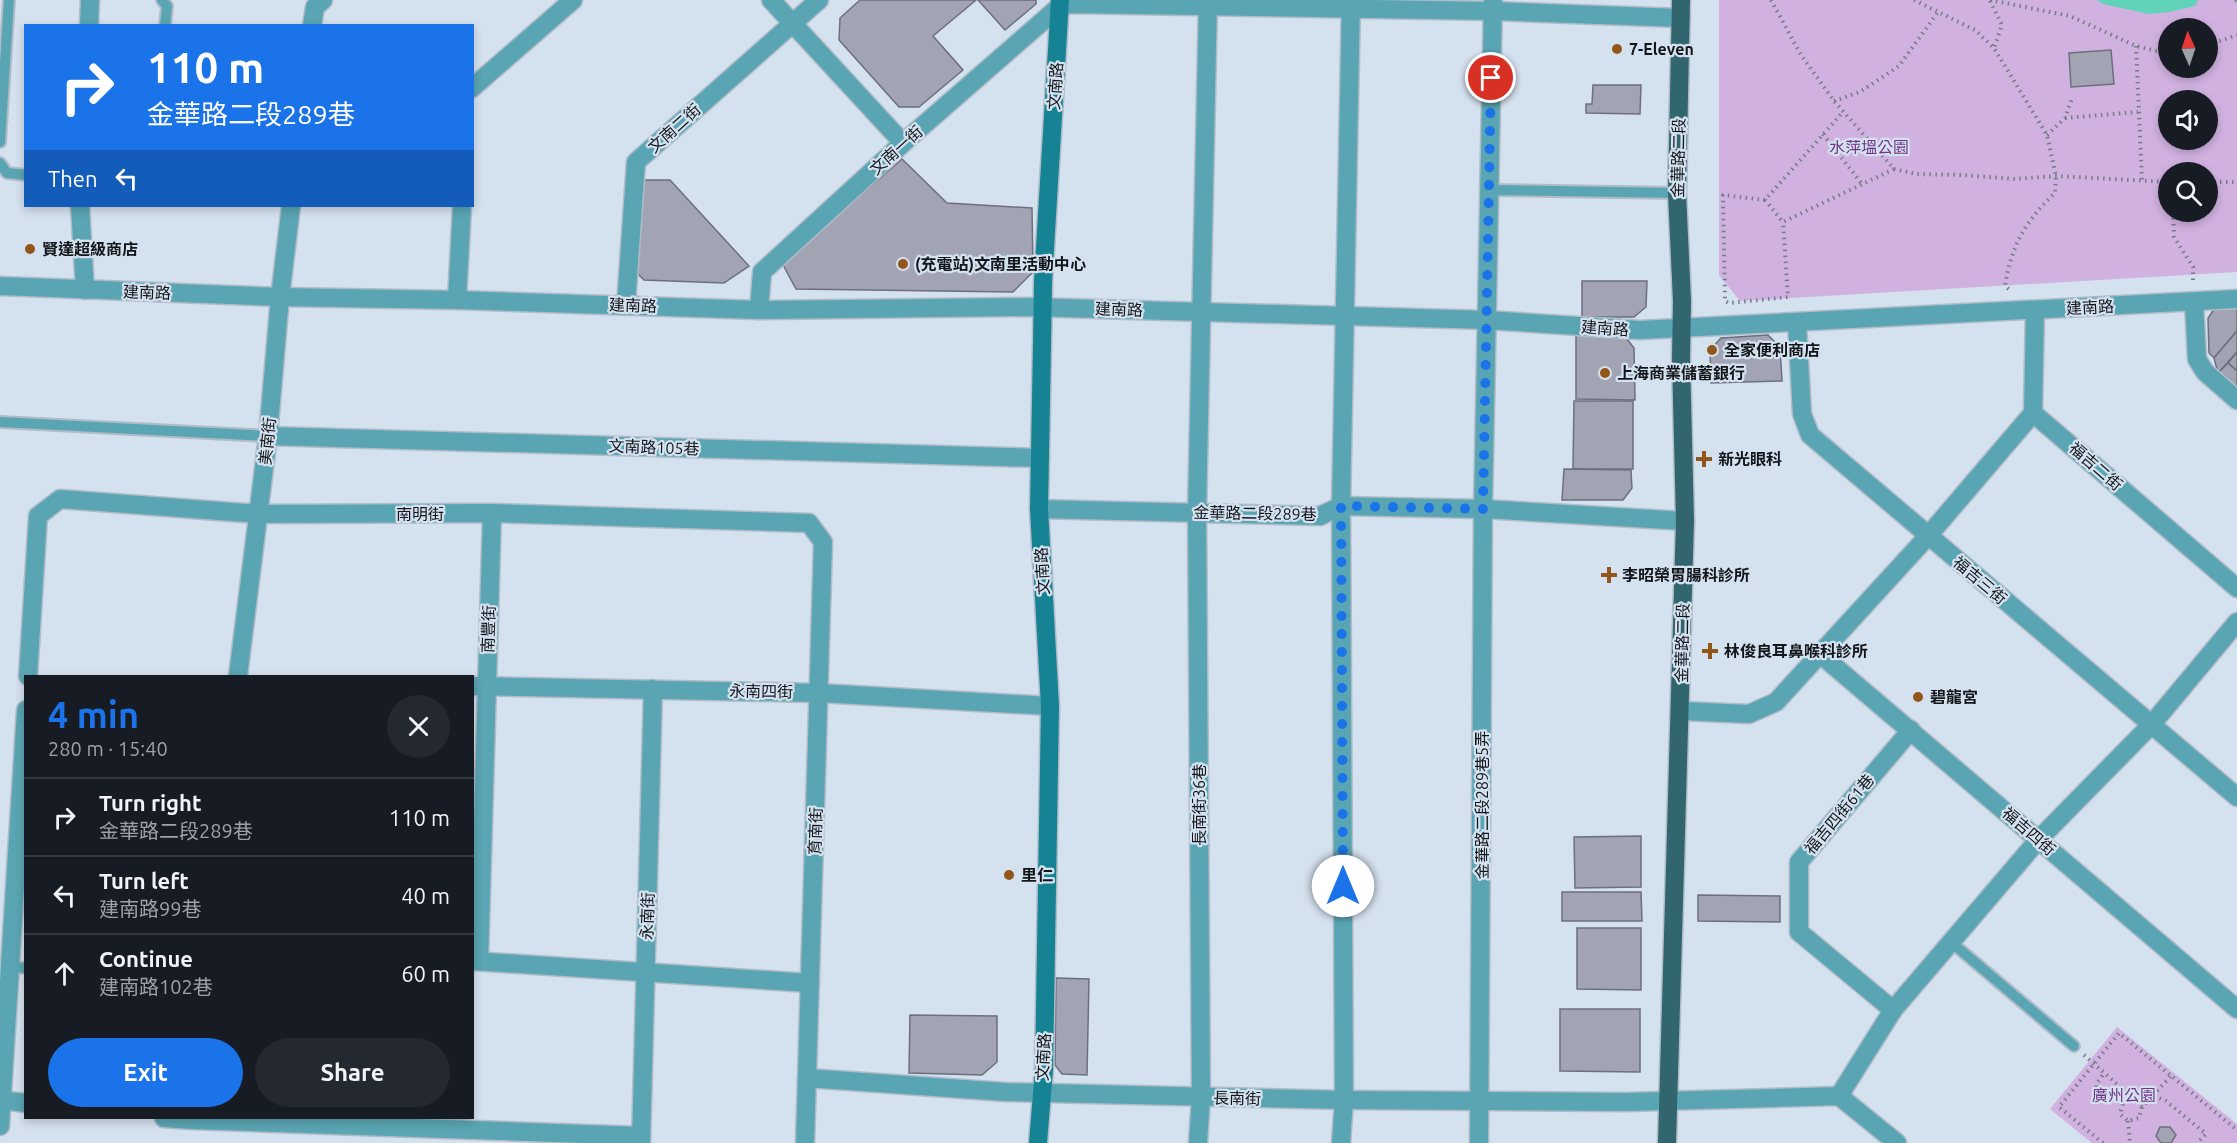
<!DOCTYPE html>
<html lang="en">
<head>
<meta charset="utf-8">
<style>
  body { margin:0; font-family:Ubuntu,"Noto Sans TC",sans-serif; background:#242831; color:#f1f3f6; height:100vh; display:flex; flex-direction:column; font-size:22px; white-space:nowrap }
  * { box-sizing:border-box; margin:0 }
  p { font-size:20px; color:#9ea1a6 }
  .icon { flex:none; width:33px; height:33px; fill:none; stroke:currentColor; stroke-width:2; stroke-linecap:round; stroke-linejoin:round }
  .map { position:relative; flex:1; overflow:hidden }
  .panel { position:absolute; left:24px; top:675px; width:450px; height:444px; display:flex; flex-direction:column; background:#171b24; border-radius:0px; box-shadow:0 3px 9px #0003 }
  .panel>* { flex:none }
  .banner { position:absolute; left:24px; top:24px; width:450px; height:183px; border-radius:0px; box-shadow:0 3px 9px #0003; background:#1a73e8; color:#fff; overflow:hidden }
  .needle { width:39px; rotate:357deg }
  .fabs { position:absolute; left:2158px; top:18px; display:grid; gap:12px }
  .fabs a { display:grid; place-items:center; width:60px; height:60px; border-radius:50%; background:#171b24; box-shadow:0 3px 9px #0003; font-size:30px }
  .pin { position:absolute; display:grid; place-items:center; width:51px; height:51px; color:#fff; margin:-26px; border:3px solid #fff; border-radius:50%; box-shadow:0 2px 6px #0007 }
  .me { position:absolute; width:66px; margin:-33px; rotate:0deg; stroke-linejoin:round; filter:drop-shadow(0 0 4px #0008) }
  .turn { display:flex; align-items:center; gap:21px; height:126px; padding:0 24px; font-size:27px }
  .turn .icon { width:78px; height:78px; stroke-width:2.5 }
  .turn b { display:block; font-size:42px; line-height:51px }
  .then { display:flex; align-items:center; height:57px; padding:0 24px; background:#0003; gap:12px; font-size:22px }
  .round { display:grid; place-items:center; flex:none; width:63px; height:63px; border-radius:32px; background:#242831 }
  .summary { display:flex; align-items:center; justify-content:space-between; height:102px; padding:0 24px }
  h1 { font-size:36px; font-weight:600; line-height:45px; color:#1a73e8 }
  .button { display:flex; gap:12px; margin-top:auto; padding:12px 24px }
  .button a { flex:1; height:69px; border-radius:36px; background:#1a73e8; color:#fff; font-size:24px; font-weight:600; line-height:69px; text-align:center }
  .button a+a { background:#242831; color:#f1f3f6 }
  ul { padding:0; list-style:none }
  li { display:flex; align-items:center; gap:18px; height:78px; padding:0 24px; border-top:2px solid #363941 }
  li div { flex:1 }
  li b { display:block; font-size:22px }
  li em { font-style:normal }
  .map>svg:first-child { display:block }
  .green { fill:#d1b1e0; fill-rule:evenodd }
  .water { fill:#61d3b9 }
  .building { fill:#a2a4b3; stroke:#6d6f7e; stroke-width:1.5 }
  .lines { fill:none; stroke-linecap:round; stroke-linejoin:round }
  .lane-casing { stroke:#b1bcc8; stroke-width:14 }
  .street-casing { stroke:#b1bcc8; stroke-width:21 }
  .secondary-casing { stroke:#b1bcc8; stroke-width:21 }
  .primary-casing { stroke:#b1bcc8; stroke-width:21 }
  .path { stroke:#747d86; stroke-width:4; stroke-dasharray:1.5 4.5; stroke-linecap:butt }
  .lane { stroke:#5aa5b3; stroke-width:10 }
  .street { stroke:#5aa5b3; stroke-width:18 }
  .secondary { stroke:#158394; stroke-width:18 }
  .primary { stroke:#31666f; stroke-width:18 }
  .route { stroke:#1a73e8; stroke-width:10; stroke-dasharray:0 18 }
  .poi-dot { fill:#93561a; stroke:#d4e1ee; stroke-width:2 }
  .labels { text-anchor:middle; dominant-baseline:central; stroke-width:4.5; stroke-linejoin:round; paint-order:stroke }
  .poi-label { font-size:16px; font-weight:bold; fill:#12161b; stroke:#d4e1ee; text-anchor:start }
  .street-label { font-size:16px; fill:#12161b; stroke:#d4e1ee }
  .park-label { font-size:16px; fill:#713688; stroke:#d4e1ee }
</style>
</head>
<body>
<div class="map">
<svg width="2237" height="1143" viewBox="0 0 2237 1143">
  <rect width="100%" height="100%" fill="#d4e1ee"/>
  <!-- green -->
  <g class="green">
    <path d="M1719,0h518v272l-497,29 -21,-26zM2169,28h39v40h-39zM2169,100h39v40h-39zM2169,172h39v40h-39z"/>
    <polygon points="2117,1027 2237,1124 2237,1143 2092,1143 2050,1109"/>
  </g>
  <!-- water -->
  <polygon class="water" points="2097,0 2198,0 2195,6 2169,12 2149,14 2103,4"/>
  <!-- building -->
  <g class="building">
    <polygon points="860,0 976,0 933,36 963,70 919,107 899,107 839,40 840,18"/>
    <polygon points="978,0 1036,0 1036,4 1005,30"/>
    <polygon points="2111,50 2114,84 2071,87 2069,53"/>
    <polygon points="1593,85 1641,85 1640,114 1586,113 1586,104 1592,104"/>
    <polygon points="902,159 947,203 1032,208 1033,272 1013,292 796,289 782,263"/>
    <polygon points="642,180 670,180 749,266 724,283 644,280 635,271"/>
    <polygon points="1582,281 1647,281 1646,307 1634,317 1582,317"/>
    <polygon points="2237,304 2237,331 2214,358 2209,353 2208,318 2217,305"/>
    <polygon points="2237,331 2237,352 2218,373 2214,358"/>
    <polygon points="1576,334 1624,335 1634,348 1635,400 1576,399"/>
    <polygon points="1768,335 1780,347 1782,381 1711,383 1710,350 1721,338"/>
    <polygon points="2237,352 2237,371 2228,363"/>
    <polygon points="2228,363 2237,371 2237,390 2218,373"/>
    <polygon points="1574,401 1633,401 1633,469 1573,469"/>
    <polygon points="1564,469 1631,470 1632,488 1623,500 1562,500"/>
    <polygon points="1641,836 1641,887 1575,888 1574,837"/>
    <polygon points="1562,892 1641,892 1642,921 1562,921"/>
    <polygon points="1698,895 1780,896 1780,922 1698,921"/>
    <polygon points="1577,928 1641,928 1641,990 1577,989"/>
    <polygon points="1056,978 1089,979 1087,1075 1062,1074 1055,1065"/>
    <polygon points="1560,1009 1640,1009 1640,1072 1560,1071"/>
    <polygon points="910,1015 997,1016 997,1062 982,1075 909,1073"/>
    <polygon points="2160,1127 2170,1127 2176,1135 2171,1143 2161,1143 2156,1136"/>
  </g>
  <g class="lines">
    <defs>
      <g id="lane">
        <polyline points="162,0 167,6 165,26"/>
        <polyline points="0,142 9,0"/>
        <polyline points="0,163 7,173 26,175"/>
        <polyline points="1489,190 1677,193"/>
        <polyline points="0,422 268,436"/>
        <polyline points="1951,942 2074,1046"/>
        <polyline points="10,967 26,968"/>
      </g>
      <g id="street">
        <polyline points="771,0 903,143"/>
        <polyline points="89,26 90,0"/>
        <polyline points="312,26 315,7 323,0"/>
        <polyline points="472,88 573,0"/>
        <polyline points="80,206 85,290"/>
        <polyline points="0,286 280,297 457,300 759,310 1028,307 1487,320 1640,330 2237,299"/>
        <polyline points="457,300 462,206"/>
        <polyline points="2194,302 2197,359 2205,372 2237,400"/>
        <polyline points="626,305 636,162 819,0"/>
        <polyline points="759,310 762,272 903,143 1060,6 1072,4 1493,11 1681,18"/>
        <polyline points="2035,310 2033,413 2237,588"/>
        <polyline points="1797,323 1802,414 1810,435 2237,797"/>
        <polyline points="268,436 1040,458"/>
        <polyline points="1039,509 1320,516 1341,506 1483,509 1685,521"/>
        <polyline points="1820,654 2237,1009"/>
        <polyline points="28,676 38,516 60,499 258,514 492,513 809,523 823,542 805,1143"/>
        <polyline points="238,676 268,436 280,297 291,206"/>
        <polyline points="472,686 819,693 1050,706"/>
        <polyline points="1681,711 1749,714 1776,702 1928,536 2033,413"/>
        <polyline points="472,961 810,983"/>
        <polyline points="479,961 492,513"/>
        <polyline points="1893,1010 1799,932 1799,862 1911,730"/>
        <polyline points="807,1078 1005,1092 1344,1100 1626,1102 1839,1096 1897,1143"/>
        <polyline points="1839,1096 1893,1010 2039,839 2152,724 2237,622"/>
        <polyline points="0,1100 26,1103"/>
        <polyline points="164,1118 192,1120 641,1136"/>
        <polyline points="0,1126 26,710"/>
        <polyline points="641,1143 653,689"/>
        <polyline points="1198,1143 1201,1097 1197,513 1208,0"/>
        <polyline points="1341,1143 1344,1100 1341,506 1351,0"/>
        <polyline points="1479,1143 1483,509 1493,0"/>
      </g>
      <polyline id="secondary" points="1038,1143 1044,1069 1050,706 1039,509 1042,345 1043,282 1060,0"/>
      <polyline id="primary" points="1667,1143 1685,521 1681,359 1682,301 1677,193 1681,0"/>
    </defs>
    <!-- lane casing -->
    <use href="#lane" class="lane-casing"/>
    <!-- street casing -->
    <use href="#street" class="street-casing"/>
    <!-- secondary casing -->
    <use href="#secondary" class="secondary-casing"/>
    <!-- primary casing -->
    <use href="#primary" class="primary-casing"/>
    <!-- path -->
    <g class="path">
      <polyline points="1771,0 1801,55 1834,101 1894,169 1783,222 1765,200 1843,112"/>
      <path d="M1914,0l61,30 19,18 53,87 9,41 -1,17c-29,27 -44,53 -50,93l6,5"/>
      <polyline points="1990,0 2070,16 2136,46 2169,54"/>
      <polyline points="2236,0 2237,3"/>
      <polyline points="1990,1 2002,25 1994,48"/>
      <polyline points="2208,45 2237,35"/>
      <polyline points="2136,46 2142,180"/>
      <polyline points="1834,101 1860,92 1899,66 1938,12"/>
      <polyline points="2065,118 2138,112"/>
      <polyline points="1823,134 1862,184"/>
      <polyline points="2047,135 2065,118 2072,98"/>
      <polyline points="1894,169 1916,174 1962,175 2015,179 2056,176 2169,182"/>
      <polyline points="2208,182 2237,182"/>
      <polyline points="1765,200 1723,195 1725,301 1729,303 1788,297 1783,222"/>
      <polyline points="2173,212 2174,237 2193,267 2193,284"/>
      <polyline points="2084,1055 2134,1099"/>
      <polyline points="2154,1096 2166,1101 2206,1134 2197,1143"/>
      <polyline points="2095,1105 2096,1085 2104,1073"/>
      <polyline points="2142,1107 2134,1099 2123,1103 2120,1114 2128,1121 2139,1118 2142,1107 2171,1076"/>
      <polyline points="2128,1121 2130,1143"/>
      <polyline points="2103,1143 2059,1107 2119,1033 2237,1130"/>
    </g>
    <!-- lane -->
    <use href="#lane" class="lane"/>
    <!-- street -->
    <use href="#street" class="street"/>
    <!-- secondary -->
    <use href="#secondary" class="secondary"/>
    <!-- primary -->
    <use href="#primary" class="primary"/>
  </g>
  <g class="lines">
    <!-- route -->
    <polyline class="route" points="1343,886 1341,506 1483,509 1491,78"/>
  </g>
  <!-- markers -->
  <g class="poi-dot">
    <circle cx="1617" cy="49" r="6"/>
    <circle cx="30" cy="249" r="6"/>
    <circle cx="903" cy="264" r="6"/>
    <circle cx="1712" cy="350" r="6"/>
    <circle cx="1605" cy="373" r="6"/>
    <path d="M1701 450h6v6h6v6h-6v6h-6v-6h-6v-6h6z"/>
    <path d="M1606 566h6v6h6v6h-6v6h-6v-6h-6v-6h6z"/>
    <path d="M1707 642h6v6h6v6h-6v6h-6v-6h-6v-6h6z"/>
    <circle cx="1918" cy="697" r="6"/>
    <circle cx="1009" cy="875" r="6"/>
  </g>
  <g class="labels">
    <!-- poi labels -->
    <g class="poi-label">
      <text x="1629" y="49">7-Eleven</text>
      <text x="42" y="249">賢達超級商店</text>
      <text x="915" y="264">(充電站)文南里活動中心</text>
      <text x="1724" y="350">全家便利商店</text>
      <text x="1617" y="373">上海商業儲蓄銀行</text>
      <text x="1718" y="459">新光眼科</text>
      <text x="1622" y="575">李昭榮胃腸科診所</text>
      <text x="1724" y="651">林俊良耳鼻喉科診所</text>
      <text x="1930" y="697">碧龍宮</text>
      <text x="1021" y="875">里仁</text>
    </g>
    <!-- street labels -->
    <g class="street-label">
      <text transform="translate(1055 86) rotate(-86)">文南路</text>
      <text transform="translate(674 128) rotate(-42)">文南二街</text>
      <text transform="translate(896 150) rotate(-42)">文南一街</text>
      <text transform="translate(1678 158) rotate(-89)">金華路二段</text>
      <text transform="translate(147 292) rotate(2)">建南路</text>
      <text transform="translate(633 305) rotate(2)">建南路</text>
      <text transform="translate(2090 307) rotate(-3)">建南路</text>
      <text transform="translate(1119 309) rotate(2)">建南路</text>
      <text transform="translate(1605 328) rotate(4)">建南路</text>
      <text transform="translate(267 441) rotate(-84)">美南街</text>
      <text transform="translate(654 447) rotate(2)">文南路105巷</text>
      <text transform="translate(2096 466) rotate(41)">福吉二街</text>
      <text transform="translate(1255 513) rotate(1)">金華路二段289巷</text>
      <text x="420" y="514">南明街</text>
      <text transform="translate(1042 571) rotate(-93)">文南路</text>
      <text transform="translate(1980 580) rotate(40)">福吉三街</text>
      <text transform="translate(488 629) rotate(-88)">南豐街</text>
      <text transform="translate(1682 643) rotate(-89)">金華路二段</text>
      <text transform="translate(761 691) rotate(1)">永南四街</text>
      <text transform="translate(1199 805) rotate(-90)">長南街36巷</text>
      <text transform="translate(1482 805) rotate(-90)">金華路二段289巷5弄</text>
      <text transform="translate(1839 814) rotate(-50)">福吉四街61巷</text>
      <text transform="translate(815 831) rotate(-88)">育南街</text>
      <text transform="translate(2029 831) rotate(41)">福吉四街</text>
      <text transform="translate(647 916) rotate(-88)">永南街</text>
      <text transform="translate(1043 1057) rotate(-87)">文南路</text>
      <text transform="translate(1237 1098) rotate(1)">長南街</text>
    </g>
    <!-- park labels -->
    <g class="park-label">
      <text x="1869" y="147">水萍塭公園</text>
      <text x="2124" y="1095">廣州公園</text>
    </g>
  </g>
</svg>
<div class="fabs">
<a><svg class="needle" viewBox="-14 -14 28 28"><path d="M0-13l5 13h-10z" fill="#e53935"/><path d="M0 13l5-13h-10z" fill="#9ea1a6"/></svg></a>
<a><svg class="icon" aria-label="sound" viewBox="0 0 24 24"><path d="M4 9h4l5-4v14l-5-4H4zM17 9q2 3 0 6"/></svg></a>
<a><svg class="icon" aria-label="search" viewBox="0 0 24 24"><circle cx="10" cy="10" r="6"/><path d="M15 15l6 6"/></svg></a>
</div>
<div class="pin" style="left:1491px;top:78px;background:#d93025"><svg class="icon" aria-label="arrive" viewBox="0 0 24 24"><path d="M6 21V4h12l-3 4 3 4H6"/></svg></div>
<svg class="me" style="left:1343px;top:886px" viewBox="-20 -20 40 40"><circle r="19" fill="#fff"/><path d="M0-13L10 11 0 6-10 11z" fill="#1a73e8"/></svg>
<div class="banner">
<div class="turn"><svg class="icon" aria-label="right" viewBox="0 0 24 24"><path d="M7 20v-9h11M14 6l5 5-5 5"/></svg><div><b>110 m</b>金華路二段289巷</div></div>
<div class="then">Then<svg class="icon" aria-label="left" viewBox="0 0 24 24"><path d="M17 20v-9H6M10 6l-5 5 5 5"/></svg></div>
</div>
<section class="panel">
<div class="summary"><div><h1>4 min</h1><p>280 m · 15:40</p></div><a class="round"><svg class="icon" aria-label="close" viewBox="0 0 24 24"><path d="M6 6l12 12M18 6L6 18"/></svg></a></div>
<ul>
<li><svg class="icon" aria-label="right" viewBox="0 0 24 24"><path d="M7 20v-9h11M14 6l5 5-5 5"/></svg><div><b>Turn right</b><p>金華路二段289巷</p></div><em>110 m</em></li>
<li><svg class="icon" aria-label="left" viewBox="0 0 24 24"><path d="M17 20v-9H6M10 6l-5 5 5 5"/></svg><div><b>Turn left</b><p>建南路99巷</p></div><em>40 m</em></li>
<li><svg class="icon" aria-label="ahead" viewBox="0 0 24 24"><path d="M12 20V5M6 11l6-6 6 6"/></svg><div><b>Continue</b><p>建南路102巷</p></div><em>60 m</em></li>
</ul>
<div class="button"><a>Exit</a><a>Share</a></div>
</section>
</div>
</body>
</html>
